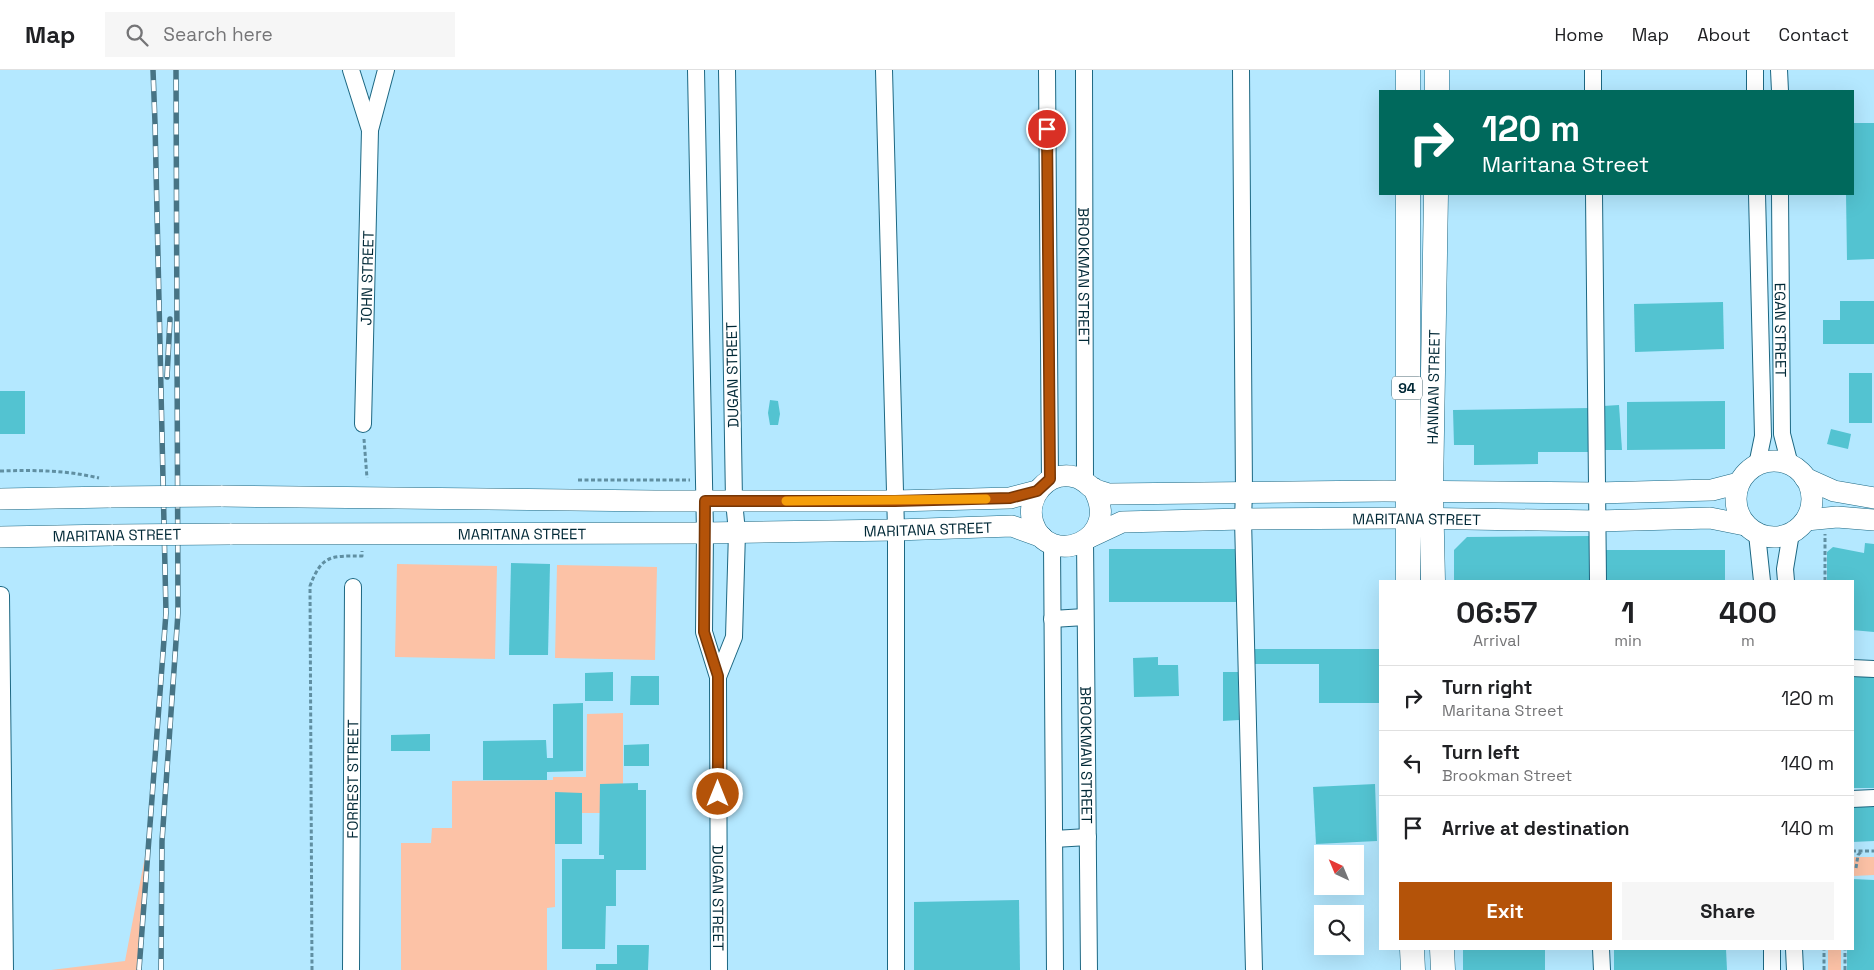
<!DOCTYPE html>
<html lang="en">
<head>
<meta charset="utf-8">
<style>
  body { margin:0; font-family:"Space Grotesk",sans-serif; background:#f6f6f6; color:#202124; height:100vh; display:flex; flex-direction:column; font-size:19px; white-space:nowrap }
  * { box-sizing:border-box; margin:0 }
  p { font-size:16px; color:#757577 }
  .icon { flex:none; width:28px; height:28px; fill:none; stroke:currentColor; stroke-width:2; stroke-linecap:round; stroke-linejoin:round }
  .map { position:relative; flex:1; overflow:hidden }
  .sheet { position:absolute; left:1379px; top:510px; width:475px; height:370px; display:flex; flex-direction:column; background:#fff; border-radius:0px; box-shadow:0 5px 20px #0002 }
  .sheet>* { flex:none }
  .hud { position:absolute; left:1379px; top:20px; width:475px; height:105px; border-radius:0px; box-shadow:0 5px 20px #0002; background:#00695c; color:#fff; overflow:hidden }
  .needle { width:32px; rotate:316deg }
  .buttons { position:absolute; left:1314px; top:775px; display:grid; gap:10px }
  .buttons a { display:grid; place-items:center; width:50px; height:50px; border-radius:0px; background:#fff; box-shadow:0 5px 20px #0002; font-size:25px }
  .pin { position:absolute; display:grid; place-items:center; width:42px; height:42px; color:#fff; margin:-21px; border:2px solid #fff; border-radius:50%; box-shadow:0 1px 5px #0007 }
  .me { position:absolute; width:55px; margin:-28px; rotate:0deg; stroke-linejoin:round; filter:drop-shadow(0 0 4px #0008) }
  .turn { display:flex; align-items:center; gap:18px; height:105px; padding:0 20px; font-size:22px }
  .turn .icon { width:65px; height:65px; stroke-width:2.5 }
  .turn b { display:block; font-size:35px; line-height:42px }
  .eta { display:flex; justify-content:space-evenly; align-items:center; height:85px; text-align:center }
  .eta b { font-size:30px; font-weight:700; line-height:35px }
  .primary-button { display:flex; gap:10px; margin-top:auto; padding:10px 20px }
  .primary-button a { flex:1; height:58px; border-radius:0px; background:#b45309; color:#fff; font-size:20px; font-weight:700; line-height:58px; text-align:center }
  .primary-button a+a { background:#f6f6f6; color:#202124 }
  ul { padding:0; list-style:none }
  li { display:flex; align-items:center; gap:15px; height:65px; padding:0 20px; border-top:1px solid #e0e0e0 }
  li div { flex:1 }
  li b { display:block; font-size:19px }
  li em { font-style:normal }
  header { display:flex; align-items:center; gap:30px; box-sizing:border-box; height:70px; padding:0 25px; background:#fff; border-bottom:1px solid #e0e0e0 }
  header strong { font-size:24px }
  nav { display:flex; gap:28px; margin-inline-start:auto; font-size:18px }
  .search { width:350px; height:45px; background:#f6f6f6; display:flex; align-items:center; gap:12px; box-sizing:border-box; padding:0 18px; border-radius:0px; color:#757577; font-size:19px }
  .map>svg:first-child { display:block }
  .green { fill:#fcc2a6 }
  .building { fill:#53c3d1 }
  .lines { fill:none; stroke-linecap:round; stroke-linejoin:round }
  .minor-casing { stroke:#1d6883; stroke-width:18 }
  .major-casing { stroke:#1d6883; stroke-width:22 }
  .highway-casing { stroke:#1d6883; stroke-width:25 }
  .path { stroke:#608fa2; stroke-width:3; stroke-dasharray:4 2.5; stroke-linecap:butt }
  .minor { stroke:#fff; stroke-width:16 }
  .major { stroke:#fff; stroke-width:21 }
  .highway { stroke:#fff; stroke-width:24 }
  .rail-casing { stroke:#477485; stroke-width:5.5 }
  .rail { stroke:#fff; stroke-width:4; stroke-dasharray:11; stroke-linecap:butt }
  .major-bridge-casing { stroke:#1d6883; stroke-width:22; stroke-linecap:butt }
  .major-bridge { stroke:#fff; stroke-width:21 }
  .route-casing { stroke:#753606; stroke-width:12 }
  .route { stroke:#b45309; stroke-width:9 }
  .slow { stroke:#f59e0b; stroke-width:9 }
  .labels { text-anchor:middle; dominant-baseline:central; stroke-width:4; stroke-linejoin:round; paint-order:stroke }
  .shield { fill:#fff; stroke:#4c6872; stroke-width:1 }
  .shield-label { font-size:14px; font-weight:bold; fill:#002836 }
  .street-label { font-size:15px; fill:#002836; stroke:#fff }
</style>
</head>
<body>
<header>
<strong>Map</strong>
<div class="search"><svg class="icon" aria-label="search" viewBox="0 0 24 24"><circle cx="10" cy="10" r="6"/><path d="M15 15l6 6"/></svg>Search here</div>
<nav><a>Home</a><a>Map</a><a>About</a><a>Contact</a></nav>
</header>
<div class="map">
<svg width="1874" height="900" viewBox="0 0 1874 900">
  <rect width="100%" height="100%" fill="#b4e8ff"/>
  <!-- green -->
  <g class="green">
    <polygon points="397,494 497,496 495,589 395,587"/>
    <polygon points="557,495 657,497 655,590 555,588"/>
    <polygon points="623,643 623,714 600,714 600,743 582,743 582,723 555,723 555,837 547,838 547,900 401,900 401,773 431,773 432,758 452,758 452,711 553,710 553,707 586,707 587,644"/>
    <polygon points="148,771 139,900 51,900 125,891"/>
    <polygon points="1852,787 1874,787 1874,805 1853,806"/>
    <rect x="1828" y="879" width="13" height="21"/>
  </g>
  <!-- building -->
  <g class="building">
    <polygon points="1852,53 1874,53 1874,189 1847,190 1846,124 1852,124"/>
    <polygon points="1840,231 1874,231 1874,274 1823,274 1823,250 1840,250"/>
    <polygon points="1723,232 1724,279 1635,282 1634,234"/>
    <rect x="1849" y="303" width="23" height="50"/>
    <rect x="0" y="321" width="25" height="43"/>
    <polygon points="770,330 778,331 780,344 778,355 770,355 768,343"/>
    <polygon points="1725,331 1725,379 1627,380 1627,332"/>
    <polygon points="1619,335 1622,380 1605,380 1603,336"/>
    <polygon points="1590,338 1591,382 1538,382 1538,394 1474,395 1474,375 1454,375 1453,340"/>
    <polygon points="1831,359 1851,364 1848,379 1827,374"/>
    <polygon points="1591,466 1591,511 1454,511 1454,480 1467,467"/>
    <polygon points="1865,473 1874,474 1874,562 1852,560 1852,511 1827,511 1827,482 1833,477 1864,483"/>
    <rect x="1109" y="479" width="128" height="53"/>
    <rect x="1603" y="480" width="122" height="31"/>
    <polygon points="511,493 550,494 548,585 509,585"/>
    <polygon points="1251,579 1379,579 1379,633 1319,633 1319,594 1251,594"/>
    <polygon points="1158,587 1158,595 1178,595 1179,626 1134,627 1133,588"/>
    <polygon points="613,602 613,631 585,631 585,603"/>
    <polygon points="1223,602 1238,602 1239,650 1223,651"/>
    <polygon points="631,606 659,606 659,635 630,635"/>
    <rect x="1852" y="606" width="22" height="112"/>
    <polygon points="583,633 583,701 547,702 547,710 483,710 483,671 546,670 547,688 553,688 553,634"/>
    <polygon points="430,664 430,681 391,681 391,665"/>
    <polygon points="649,674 649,696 624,696 624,675"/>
    <polygon points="638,713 638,720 646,720 646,800 616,800 616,836 606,836 605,879 562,879 562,789 604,789 604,785 599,785 600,714"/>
    <polygon points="1375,714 1377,771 1316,774 1313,717"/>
    <polygon points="555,722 582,723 582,774 555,774"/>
    <polygon points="1874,731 1874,771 1852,772 1852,732"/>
    <polygon points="1852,809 1874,810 1874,900 1847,900 1847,879 1852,879"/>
    <polygon points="1019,830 1020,900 914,900 914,832"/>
    <polygon points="617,875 649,875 648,900 596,900 596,894 617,894"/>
    <rect x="1463" y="879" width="82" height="21"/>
    <polygon points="1614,879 1726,879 1727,900 1614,900"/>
  </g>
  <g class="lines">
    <defs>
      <g id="minor">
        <polyline points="351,0 370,60"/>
        <path id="s1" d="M696,0l9,463 -1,99 14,45 1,293"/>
        <polyline points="884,0 896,460 896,900"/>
        <polyline points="1047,0 1050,409"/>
        <path id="s2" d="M1084,0l1,412"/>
        <polyline points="1241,0 1244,422 1243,449 1254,900"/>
        <polyline points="1593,0 1593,21"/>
        <polyline points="1755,0 1755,21"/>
        <polyline points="1779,0 1780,21"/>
        <polyline points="1594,124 1598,511"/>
        <path id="s3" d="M1780,124l2,240 8,31"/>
        <path id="s4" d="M363,354l7,-294 16,-60"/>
        <polyline points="1757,395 1763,366 1757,124"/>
        <polyline points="1757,464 1762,511"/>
        <path id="s5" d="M1085,470l4,430"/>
        <polyline points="1052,474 1055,900"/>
        <polyline points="1786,511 1785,499 1791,463"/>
        <polyline points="1,525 5,900"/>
        <polyline points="1052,549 1085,547"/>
        <polyline points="1852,598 1874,599"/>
        <polyline points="718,607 734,567 737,462 734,431 727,0"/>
        <polyline points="1852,729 1874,728"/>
        <polyline points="1054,769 1088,767"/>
        <polyline points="1601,879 1602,900"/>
        <polyline points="1772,879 1772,900"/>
        <polyline points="1794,879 1795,900"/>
        <path id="s6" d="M351,900l2,-383"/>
      </g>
      <g id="major">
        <circle cx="1774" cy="429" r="38"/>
        <polyline points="1805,408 1834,421 1874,428"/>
        <path d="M1093,418c31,53 -45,81 -60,35 -8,-26 15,-53 42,-46 7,2 11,6 16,10 5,4 12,5 18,7l275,-3 213,2 115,-3 27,-7"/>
        <polyline points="221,426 655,431 895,431 1010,428 1037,421"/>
        <polyline points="0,429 111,427"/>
        <polyline points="1806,450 1837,447 1874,450"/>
        <path id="s7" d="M230,464l475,-1 191,-3 116,-4 30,11"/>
        <polyline points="0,467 113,465"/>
        <path id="s8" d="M1090,467l32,-15 121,-3 164,-1 190,3 113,-3 35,7"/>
      </g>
      <g id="highway">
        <polyline points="1408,21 1408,0"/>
        <polyline points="1437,21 1437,0"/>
        <polyline points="1408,511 1408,124"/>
        <path id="s9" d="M1433,511l-2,-90 5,-297"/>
        <polyline points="1412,879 1413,900"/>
        <polyline points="1442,879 1443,900"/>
      </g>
    </defs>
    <!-- minor casing -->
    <use href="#minor" class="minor-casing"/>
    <!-- major casing -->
    <use href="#major" class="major-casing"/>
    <!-- highway casing -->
    <use href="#highway" class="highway-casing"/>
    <!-- path -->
    <g class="path">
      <polyline points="364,369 367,408"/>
      <path d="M0,401c34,-1 65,-1 99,7"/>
      <polyline points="578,410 690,410"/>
      <polyline points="1825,511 1825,464"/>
      <polyline points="1852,781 1874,781"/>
      <polyline points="1856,798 1858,785 1861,782"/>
      <path d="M312,900l-2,-384c12,-32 22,-30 52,-30v-5"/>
      <polyline points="1824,900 1824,879"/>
      <polyline points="1845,900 1845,879"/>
    </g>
    <!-- minor -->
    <use href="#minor" class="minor"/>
    <!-- major -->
    <use href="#major" class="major"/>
    <!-- highway -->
    <use href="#highway" class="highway"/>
    <defs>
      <g id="rail">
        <polyline points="167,307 170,249"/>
        <polyline points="139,900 166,543 155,53 153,0"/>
        <polyline points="161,900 162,771 178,543 176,0"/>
      </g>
    </defs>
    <!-- rail casing -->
    <use href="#rail" class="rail-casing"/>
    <!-- rail -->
    <use href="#rail" class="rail"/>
    <defs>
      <g id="major-bridge">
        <polyline points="111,427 221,426"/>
        <polyline points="113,465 230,464"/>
      </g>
    </defs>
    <!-- major-bridge casing -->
    <use href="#major-bridge" class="major-bridge-casing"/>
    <!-- major-bridge -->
    <use href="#major-bridge" class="major-bridge"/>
  </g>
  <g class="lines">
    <defs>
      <polyline id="route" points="718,724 718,606 704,562 705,431 895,431 1010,428 1037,421 1050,409 1047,59"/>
    </defs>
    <!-- route casing -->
    <use href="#route" class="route-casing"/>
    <!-- route -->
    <use href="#route" class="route"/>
    <!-- slow -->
    <polyline class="slow" points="786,431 986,429"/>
  </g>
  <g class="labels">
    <!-- shield labels -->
    <rect class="shield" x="1392" y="306.5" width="30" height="23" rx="4"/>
    <g class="shield-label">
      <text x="1407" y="318">94</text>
    </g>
    <!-- street labels -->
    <g class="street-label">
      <text stroke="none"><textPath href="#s2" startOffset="206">BROOKMAN STREET</textPath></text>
      <text stroke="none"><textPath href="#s4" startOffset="146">JOHN STREET</textPath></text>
      <text stroke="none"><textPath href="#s3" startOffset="136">EGAN STREET</textPath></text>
      <text transform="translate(732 305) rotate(-91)">DUGAN STREET</text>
      <text stroke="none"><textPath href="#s9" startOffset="194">HANNAN STREET</textPath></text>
      <text stroke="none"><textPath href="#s8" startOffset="330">MARITANA STREET</textPath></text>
      <text stroke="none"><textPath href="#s7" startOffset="698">MARITANA STREET</textPath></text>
      <text stroke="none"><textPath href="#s7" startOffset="292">MARITANA STREET</textPath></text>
      <text transform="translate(117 465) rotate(-1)">MARITANA STREET</text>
      <text stroke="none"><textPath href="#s5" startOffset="215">BROOKMAN STREET</textPath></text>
      <text stroke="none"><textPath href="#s6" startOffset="191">FORREST STREET</textPath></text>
      <text stroke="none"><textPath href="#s1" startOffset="830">DUGAN STREET</textPath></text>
    </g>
  </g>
</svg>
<div class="buttons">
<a><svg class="needle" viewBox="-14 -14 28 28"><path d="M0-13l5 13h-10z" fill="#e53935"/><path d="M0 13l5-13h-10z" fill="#757577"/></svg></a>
<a><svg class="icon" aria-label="search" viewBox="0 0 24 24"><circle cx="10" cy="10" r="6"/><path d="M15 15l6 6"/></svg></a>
</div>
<div class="pin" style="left:1047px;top:59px;background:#d93025"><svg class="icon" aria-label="arrive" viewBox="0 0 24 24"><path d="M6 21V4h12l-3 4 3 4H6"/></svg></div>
<svg class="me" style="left:718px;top:724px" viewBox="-20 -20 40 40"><circle r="17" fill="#b45309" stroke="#fff" stroke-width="3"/><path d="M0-11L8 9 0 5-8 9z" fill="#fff"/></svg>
<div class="hud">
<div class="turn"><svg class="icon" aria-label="right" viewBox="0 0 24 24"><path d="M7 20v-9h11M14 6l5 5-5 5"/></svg><div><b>120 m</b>Maritana Street</div></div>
</div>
<section class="sheet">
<div class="eta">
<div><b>06:57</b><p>Arrival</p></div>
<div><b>1</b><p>min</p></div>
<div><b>400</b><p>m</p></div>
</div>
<ul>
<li><svg class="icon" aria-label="right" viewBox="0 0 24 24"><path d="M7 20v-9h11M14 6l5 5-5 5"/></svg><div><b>Turn right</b><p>Maritana Street</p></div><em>120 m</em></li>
<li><svg class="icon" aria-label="left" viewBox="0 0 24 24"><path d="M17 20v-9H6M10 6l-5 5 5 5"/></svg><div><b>Turn left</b><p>Brookman Street</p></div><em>140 m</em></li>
<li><svg class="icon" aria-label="arrive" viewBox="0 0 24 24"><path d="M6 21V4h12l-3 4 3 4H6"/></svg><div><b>Arrive at destination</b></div><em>140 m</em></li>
</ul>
<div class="primary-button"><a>Exit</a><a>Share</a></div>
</section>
</div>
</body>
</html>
